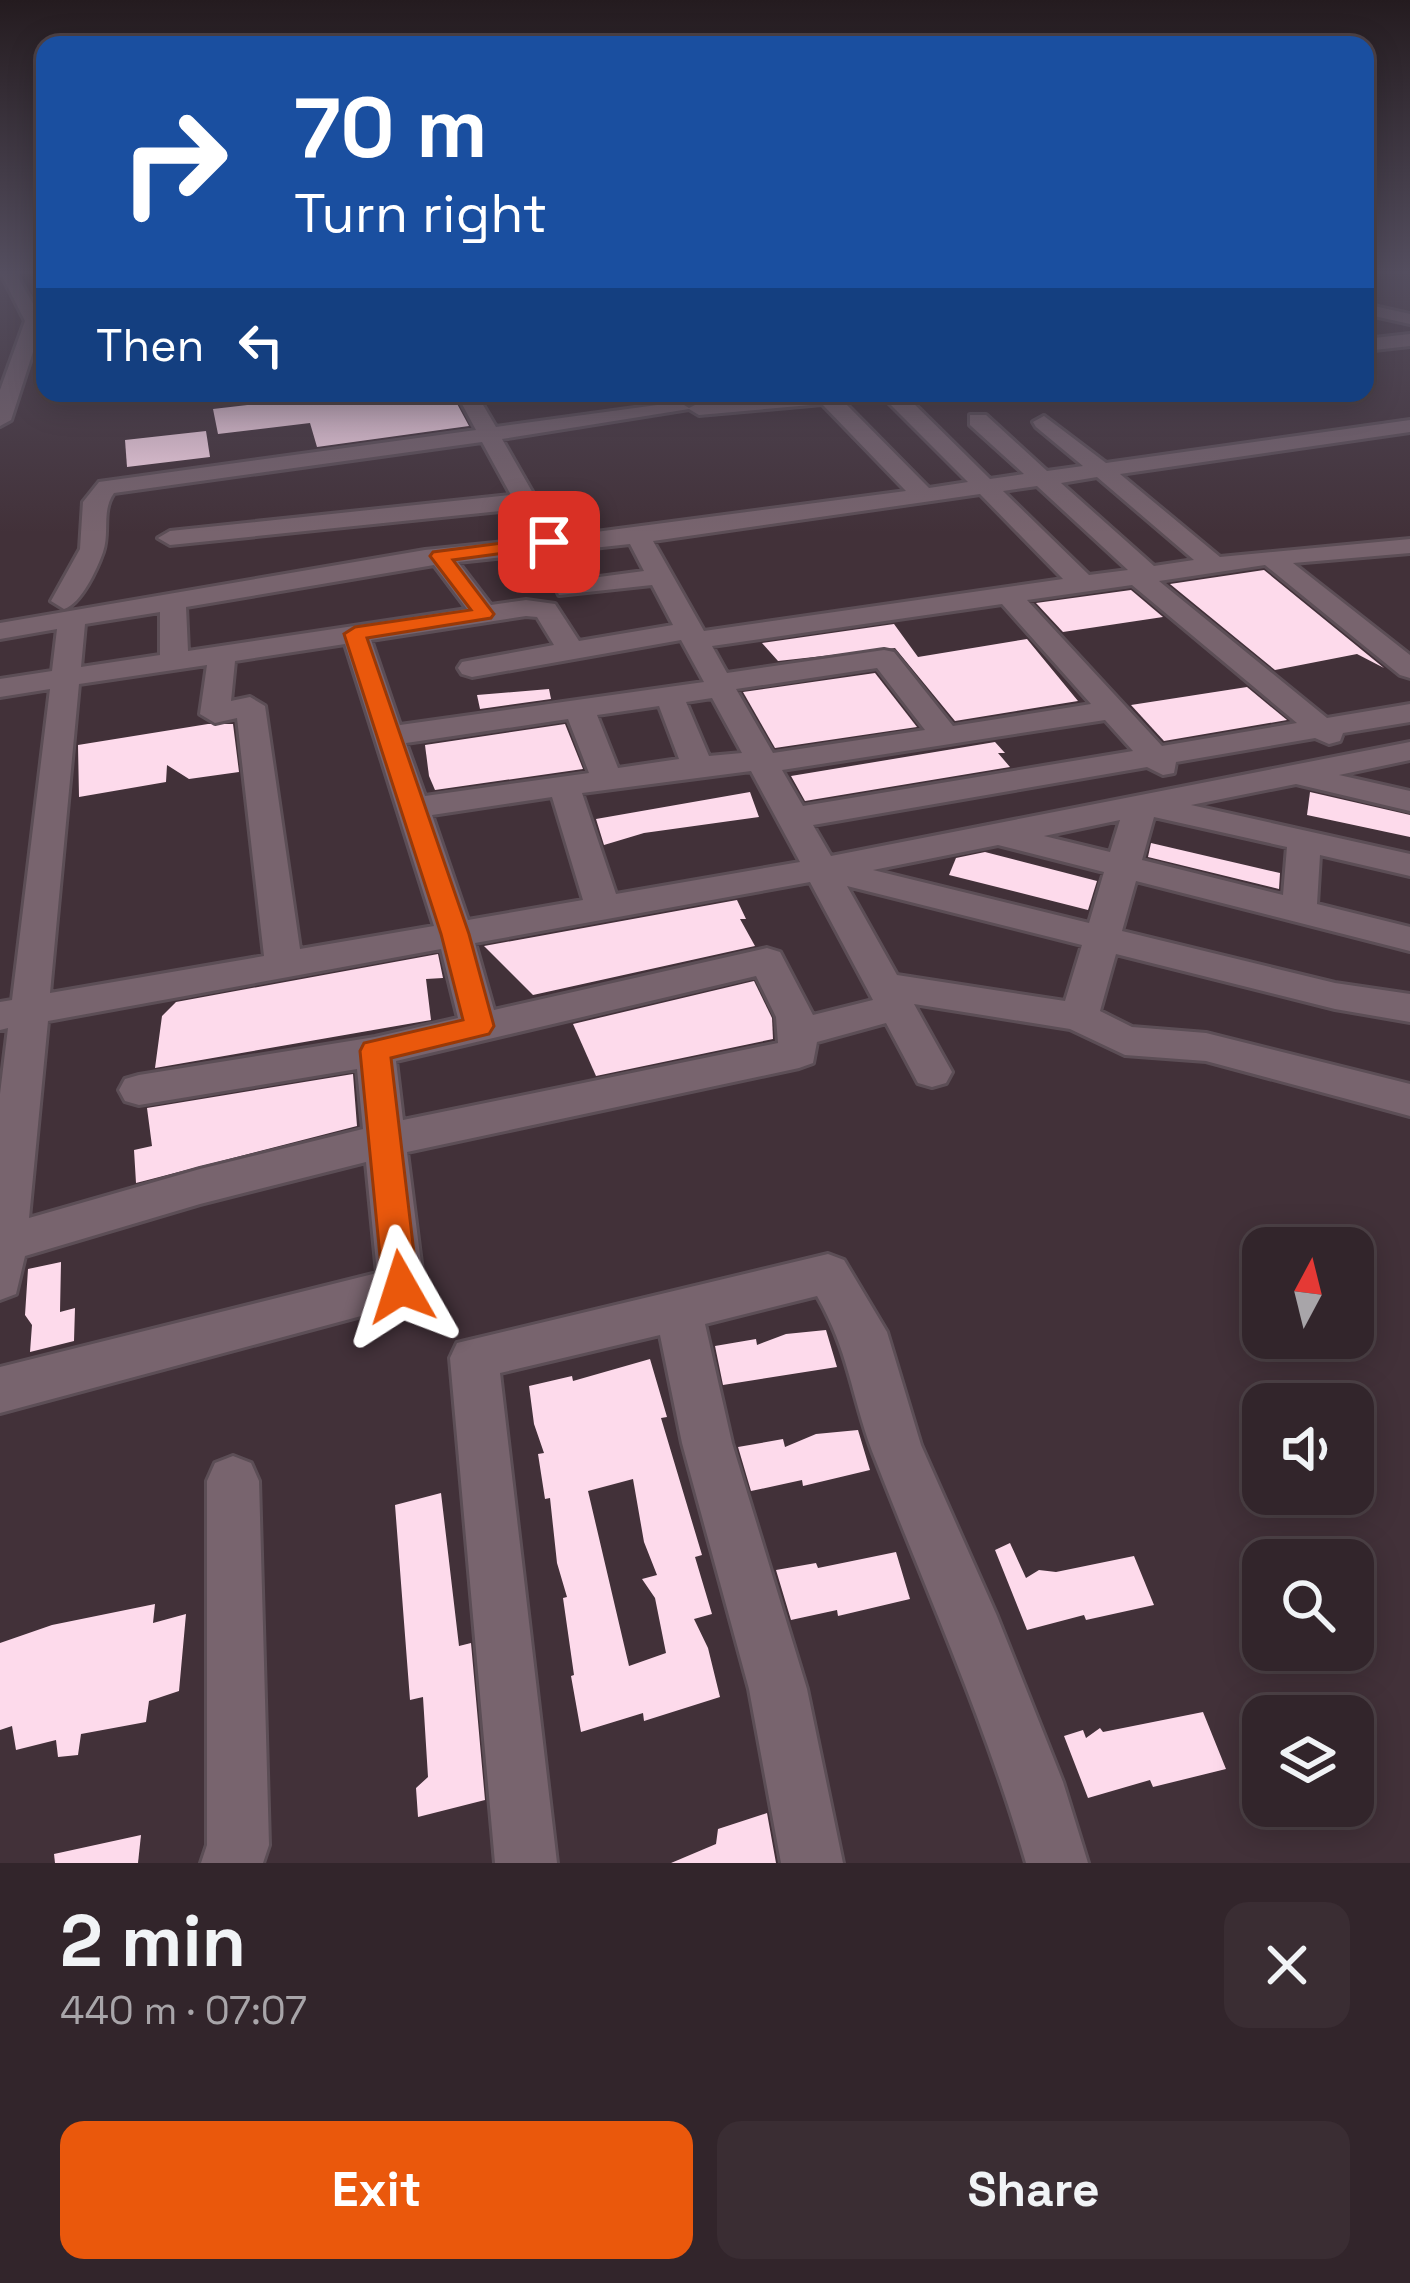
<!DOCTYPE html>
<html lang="en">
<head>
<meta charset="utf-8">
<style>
  body { margin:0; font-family:"Space Grotesk",sans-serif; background:#3a2d33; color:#f1f3f6; height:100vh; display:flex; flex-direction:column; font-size:45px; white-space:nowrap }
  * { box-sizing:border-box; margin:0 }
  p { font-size:39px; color:#a8a5a9 }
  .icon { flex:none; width:66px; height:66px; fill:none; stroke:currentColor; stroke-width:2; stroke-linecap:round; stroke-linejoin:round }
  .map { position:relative; height:1863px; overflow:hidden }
  .details { display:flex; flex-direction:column; background:#32252b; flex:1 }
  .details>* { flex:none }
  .hud { position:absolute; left:36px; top:36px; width:1338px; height:366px; border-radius:24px; box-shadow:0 6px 30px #0003,0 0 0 3px #4d4247; background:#1a4fa0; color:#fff; overflow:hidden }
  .needle { width:78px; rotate:7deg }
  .buttons { position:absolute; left:1242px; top:1227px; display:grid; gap:24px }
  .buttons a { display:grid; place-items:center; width:132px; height:132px; border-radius:24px; background:#32252b; box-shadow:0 6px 30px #0003,0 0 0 3px #4d4247; font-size:60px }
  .pin { position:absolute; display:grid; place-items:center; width:102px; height:102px; color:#fff; margin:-51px; border-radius:24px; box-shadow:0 6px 18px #0006 }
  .me { position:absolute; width:132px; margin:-66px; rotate:354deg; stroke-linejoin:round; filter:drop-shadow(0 0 9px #0008) }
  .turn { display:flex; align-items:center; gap:42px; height:252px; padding:0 60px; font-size:54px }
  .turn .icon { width:156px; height:156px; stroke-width:2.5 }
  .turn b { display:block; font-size:84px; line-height:102px }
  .then { display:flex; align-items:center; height:114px; padding:0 60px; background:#0003; gap:24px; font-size:45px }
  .round { display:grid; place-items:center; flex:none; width:126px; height:126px; border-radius:24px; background:#3a2d33 }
  .overview { display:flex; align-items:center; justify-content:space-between; height:204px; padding:0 60px }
  h1 { font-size:72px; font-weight:700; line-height:90px }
  .cta { display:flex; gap:24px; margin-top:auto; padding:24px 60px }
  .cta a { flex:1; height:138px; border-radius:24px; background:#ea580c; color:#fff; font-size:48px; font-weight:700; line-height:138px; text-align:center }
  .cta a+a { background:#3a2d33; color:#f1f3f6 }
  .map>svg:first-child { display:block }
  .building { fill:#fddaeb; fill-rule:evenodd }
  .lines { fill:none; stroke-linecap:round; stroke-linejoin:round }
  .minor-casing { stroke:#5c4e56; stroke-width:6 }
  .minor { fill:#78646e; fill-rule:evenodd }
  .route { fill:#ea580c; stroke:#983908; stroke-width:3 }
</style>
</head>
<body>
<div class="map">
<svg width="1410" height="1863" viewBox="0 0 1410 1863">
  <rect width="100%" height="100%" fill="#423139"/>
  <!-- building -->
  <g class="building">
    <polygon points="304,393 410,393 411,405 455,400 469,426 317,447 310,423 218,434 213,409 306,398"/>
    <polygon points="206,431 210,457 127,467 125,440"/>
    <polygon points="1264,570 1384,668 1357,654 1275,670 1170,584"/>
    <polygon points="1131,590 1163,617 1063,632 1036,603"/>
    <polygon points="894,624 918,657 1027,639 1078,701 955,721 895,648 778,661 762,643"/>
    <polygon points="875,673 917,727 775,748 743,692"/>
    <polygon points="1247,687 1287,720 1164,741 1131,705"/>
    <polygon points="549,689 551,699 480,709 477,695"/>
    <polygon points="208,724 233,724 239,772 189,779 167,765 166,782 79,797 78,745"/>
    <polygon points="565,724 583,769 435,790 429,776 425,745"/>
    <polygon points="995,742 1005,753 998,753 1010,767 805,801 791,776"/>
    <polygon points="750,792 759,817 644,833 604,845 596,819"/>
    <polygon points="1310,792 1410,815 1410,837 1307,815"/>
    <polygon points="1151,843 1280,873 1279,889 1148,857"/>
    <polygon points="985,852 1097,881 1088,910 949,875 956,858"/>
    <polygon points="737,900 746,919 740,919 755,946 533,995 484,946"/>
    <polygon points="438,954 443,978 426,979 431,1020 155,1068 162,1016 176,1002"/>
    <polygon points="754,981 772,1018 773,1039 596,1076 573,1024"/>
    <polygon points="353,1074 357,1126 136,1183 134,1150 152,1146 147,1108"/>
    <polygon points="61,1262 60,1312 75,1308 74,1341 30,1352 32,1325 25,1315 28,1269"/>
    <polygon points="826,1330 837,1367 723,1385 715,1346 756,1339 757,1345 786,1334"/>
    <path d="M650,1359l17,58 -6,1 41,137 -7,2 17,57 -18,5 14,29 12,49 -76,24 -1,-8 -62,19 -10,-56 3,-1 -11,-77 4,-1 -10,-34 -7,-65 -5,1 -7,-45 6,-1 -10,-29 -5,-38 43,-10 1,5zM633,1479l11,63 13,33 -15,4 13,19 11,55 -37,13 -41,-175z"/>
    <polygon points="858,1430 870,1470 803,1486 802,1480 751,1491 738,1447 783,1439 785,1447 816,1434"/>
    <polygon points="441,1493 459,1646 471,1643 485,1800 418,1817 416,1788 428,1777 423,1697 410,1700 395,1505"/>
    <polygon points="1010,1543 1026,1578 1039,1570 1056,1572 1134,1556 1154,1605 1086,1620 1084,1615 1027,1630 995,1550"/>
    <polygon points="896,1552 910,1599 838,1616 837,1610 791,1620 776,1570 816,1563 818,1568"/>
    <polygon points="155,1604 153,1623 186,1614 179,1691 149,1701 146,1722 81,1734 78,1755 58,1757 56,1740 16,1750 12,1726 0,1730 0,1643 52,1625"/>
    <polygon points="1203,1712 1226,1769 1153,1787 1150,1780 1088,1798 1064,1736 1083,1730 1086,1738 1100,1728 1103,1732"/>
    <polygon points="767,1813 776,1863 671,1863 716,1844 718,1829"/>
    <polygon points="141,1835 138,1863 55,1863 54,1854"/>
  </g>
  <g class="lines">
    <defs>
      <g id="minor">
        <polygon points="0,272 15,272 43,321 11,420 0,426 0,390 25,321"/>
        <polygon points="1365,304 1410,314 1410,324 1365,314"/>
        <polygon points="1410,334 1410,346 1365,351 1365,339"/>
        <path d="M456,393h20l20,34 183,-25 10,6 10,-5 111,-10h93l87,86 34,-5 -54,-49v-10h16l61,56 36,-5 -47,-39 -3,-5 11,-6 62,47 304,-43v12l-290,42 100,83 190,-18v14l-117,10 117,92v23l-10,-3 -135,-110 -106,16 168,137 83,-14v18l-67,11 -3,8 -11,3 -14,-6 -139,24 -2,11 -11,2 -16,-8 -334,58 18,31 579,-114v18l-71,15 71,16v20l-114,-27 -105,21 219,49v22l-90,-21 -3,49 93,23v24l-274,-70 -14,50 213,52 75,11v28l-75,-13 -219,-55 -16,57 32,16 74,6 204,51v32l-204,-55 -81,-6 -55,-26 -156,-25 38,68 -6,11 -14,4 -14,-4 -32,-60 -69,19 -4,21 -14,5 -392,84 17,135 -7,14 -417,112v-46l377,-94 -11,-111 -166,42 -175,52 -9,38 -16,6v-206l8,-66 -8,2v-28l12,-2 38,-311 -50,8v-18l52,-8 5,-42 -57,10v-16l425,-73 110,-11 -16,-30 -349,36 -12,-7 12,-7 341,-36 -29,-53 -368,51c-13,18 -4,39 -11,59 -6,17 -22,52 -39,57l-13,-8 29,-52 3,-47 16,-20 377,-52zM884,398l84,84 -39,6 -85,-86zM822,404l84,87 -348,46 -56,-98 187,-30 10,6zM1097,477l97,83 -40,6 -93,-83zM1037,486l91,84 -39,5 -86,-84zM980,494l83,85 -359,52 -51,-90zM630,544l14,27 -67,9 -12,-29zM541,553l18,42 93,-10 21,40 -94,16 -24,-37 -29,-4 -35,5 -33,-43zM434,565l33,44 -279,42 -2,-44zM1132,585l165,138 -135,23 -135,-146zM1002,604l89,100 -138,22 -59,-74 -10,-2 -157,23 -15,-27zM160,612v43l-79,12 4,-43zM526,616l11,1 17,28 -92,17 -4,6 4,6 10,3 209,-37 23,42 -304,43 -29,-85zM345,644l89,282 -134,23 -35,-243 -15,-9 -19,4 4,-40zM207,665l-7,49 15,9 22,-5 27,238 -214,37 29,-309zM877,668l48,62 -152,23 -37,-64zM712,698l30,55 -33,3 -23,-54zM659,706l20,53 -61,9 -21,-53zM568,719l21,54 -164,23 -19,-53zM1105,720l28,31 -330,55 -21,-36zM751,771l49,91 -184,32 -34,-101zM552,797l31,103 -115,20 -36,-105zM1154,817l133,30 -4,48 -141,-35zM1120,820l-10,32 -66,-16zM998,845l106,27 -15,51 -216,-53zM810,882l63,118 -60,15 -33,-63 -13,-4 -273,62 -19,-67zM847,886l235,59 -17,56 -168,-26zM441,949l17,69 -83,19 -236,38 -14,4 -6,11 6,11 14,4 218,-36 6,60 -163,40 -171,49 19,-197zM756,976l20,41 2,26 -375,77 -7,-59z"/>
        <path d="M828,1254l16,6 43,72 34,113 76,171 66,166 25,81h-62c-41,-142 -101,-275 -154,-412 -21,-57 -23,-99 -55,-155l-112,28 27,119 75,246 36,174h-62l-32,-174 -67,-246 -22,-108 -160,38 57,490h-62l-45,-505 7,-15z"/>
        <polygon points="233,1456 251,1463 259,1481 269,1845 263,1863 201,1863 207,1845 207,1481 215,1463"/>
      </g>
    </defs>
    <!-- minor casing -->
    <use href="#minor" class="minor-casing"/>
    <!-- minor -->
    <use href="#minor" class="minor"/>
  </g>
  <!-- sky -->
  <linearGradient id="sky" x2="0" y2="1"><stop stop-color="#241b1f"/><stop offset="0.51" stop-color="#544e5f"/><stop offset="1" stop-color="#544e5f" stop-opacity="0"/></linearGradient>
  <rect width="1410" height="533" fill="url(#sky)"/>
  <!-- route -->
  <polygon class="route" points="549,537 555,538 555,546 453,560 494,614 491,618 367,638 469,934 494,1026 489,1034 391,1058 418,1287 413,1298 401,1302 388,1298 383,1287 360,1051 364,1043 463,1020 441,934 344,634 355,627 471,610 430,556 433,552"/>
</svg>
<div class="buttons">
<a><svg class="needle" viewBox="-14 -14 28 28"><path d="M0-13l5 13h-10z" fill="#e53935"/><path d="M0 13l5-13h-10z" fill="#a8a5a9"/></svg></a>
<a><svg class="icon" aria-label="sound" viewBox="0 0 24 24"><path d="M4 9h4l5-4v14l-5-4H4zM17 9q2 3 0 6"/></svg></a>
<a><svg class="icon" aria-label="search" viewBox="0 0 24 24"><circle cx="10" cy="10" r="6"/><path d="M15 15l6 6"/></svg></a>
<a><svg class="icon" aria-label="layers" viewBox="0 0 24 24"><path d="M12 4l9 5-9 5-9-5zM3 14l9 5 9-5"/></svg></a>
</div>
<div class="pin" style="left:549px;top:542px;background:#d93025"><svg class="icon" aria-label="arrive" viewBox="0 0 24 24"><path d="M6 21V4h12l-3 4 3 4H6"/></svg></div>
<svg class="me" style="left:401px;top:1287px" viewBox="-20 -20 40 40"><path d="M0-17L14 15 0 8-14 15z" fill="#ea580c" stroke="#fff" stroke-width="4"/></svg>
<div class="hud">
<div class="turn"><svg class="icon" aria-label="right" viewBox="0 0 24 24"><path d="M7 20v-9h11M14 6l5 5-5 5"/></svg><div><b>70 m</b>Turn right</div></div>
<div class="then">Then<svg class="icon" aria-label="left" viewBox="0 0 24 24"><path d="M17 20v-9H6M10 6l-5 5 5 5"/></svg></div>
</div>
</div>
<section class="details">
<div class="overview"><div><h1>2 min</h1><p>440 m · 07:07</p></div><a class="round"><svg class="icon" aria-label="close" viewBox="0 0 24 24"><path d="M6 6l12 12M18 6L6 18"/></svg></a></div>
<div class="cta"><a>Exit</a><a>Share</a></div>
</section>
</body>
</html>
